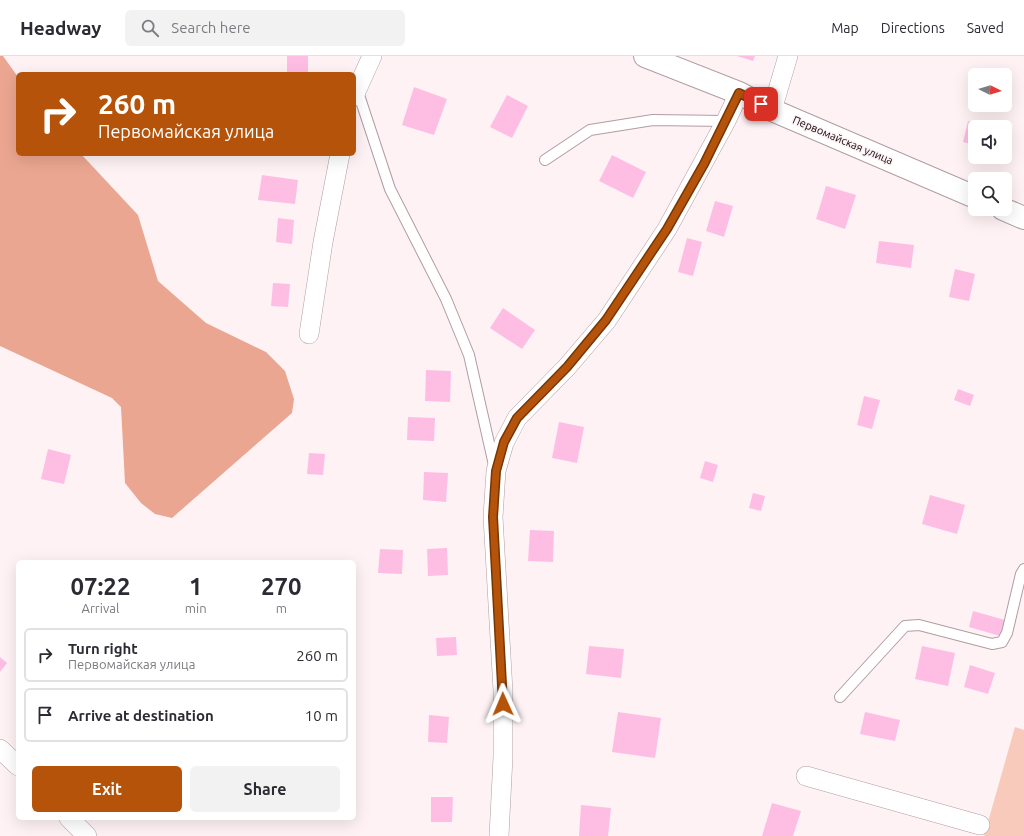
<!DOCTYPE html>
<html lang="en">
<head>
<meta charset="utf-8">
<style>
  body { margin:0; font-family:Ubuntu,sans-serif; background:#f2f2f3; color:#2b2b33; height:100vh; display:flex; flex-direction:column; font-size:15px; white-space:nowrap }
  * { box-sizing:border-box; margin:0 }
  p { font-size:13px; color:#7c7c81 }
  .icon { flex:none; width:22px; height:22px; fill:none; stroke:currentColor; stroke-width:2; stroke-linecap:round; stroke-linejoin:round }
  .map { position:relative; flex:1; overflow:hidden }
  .panel { position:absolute; left:16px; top:504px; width:340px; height:260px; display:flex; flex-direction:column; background:#fff; border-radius:6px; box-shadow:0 4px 16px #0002 }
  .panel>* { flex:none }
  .guide { position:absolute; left:16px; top:16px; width:340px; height:84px; border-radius:6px; box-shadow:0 4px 16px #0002; background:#b45309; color:#fff; overflow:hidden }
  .needle { width:26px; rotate:95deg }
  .fabs { position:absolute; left:968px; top:12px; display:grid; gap:8px }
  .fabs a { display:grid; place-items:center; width:44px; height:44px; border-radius:6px; background:#fff; box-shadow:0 4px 16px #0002; font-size:20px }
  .pin { position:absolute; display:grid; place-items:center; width:34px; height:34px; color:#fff; margin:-17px; border-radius:8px; box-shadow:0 2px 6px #0006 }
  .me { position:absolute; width:44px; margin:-22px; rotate:359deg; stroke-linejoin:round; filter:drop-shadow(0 0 3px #0008) }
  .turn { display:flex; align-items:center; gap:14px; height:84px; padding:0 16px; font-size:18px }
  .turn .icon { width:52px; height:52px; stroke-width:2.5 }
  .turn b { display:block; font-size:28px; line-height:34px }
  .eta { display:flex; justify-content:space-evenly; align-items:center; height:68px; text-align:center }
  .eta b { font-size:24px; font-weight:700; line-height:28px }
  .primary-button { display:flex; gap:8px; margin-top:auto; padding:8px 16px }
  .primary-button a { flex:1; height:46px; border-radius:6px; background:#b45309; color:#fff; font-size:16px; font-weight:700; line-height:46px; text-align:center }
  .primary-button a+a { background:#f2f2f3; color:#2b2b33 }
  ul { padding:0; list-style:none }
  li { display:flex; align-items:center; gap:12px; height:54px; margin:0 8px 6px; padding:0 8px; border:2px solid #e1e1e2; border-radius:6px }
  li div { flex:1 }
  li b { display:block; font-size:15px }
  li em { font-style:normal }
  header { display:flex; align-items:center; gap:24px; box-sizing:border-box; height:56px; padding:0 20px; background:#fff; border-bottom:1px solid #e1e1e2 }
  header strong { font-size:19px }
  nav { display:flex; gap:22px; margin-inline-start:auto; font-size:14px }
  .search { width:280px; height:36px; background:#f2f2f3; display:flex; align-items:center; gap:10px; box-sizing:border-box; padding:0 14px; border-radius:6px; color:#7c7c81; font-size:15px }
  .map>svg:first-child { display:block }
  .green { fill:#f8cabc }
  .forest { fill:#eba691 }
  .building { fill:#febee4 }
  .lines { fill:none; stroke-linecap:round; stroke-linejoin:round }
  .lane-casing { stroke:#b09da2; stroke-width:12 }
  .street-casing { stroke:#b09da2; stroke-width:20 }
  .primary-casing { stroke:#b09da2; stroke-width:24 }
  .lane { stroke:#fff; stroke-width:10 }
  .street { stroke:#fff; stroke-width:19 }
  .primary { stroke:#fff; stroke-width:22 }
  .route-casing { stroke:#753606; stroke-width:10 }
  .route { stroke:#b45309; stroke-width:7 }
  .labels { text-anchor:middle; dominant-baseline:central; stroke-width:3; stroke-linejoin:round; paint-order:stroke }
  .street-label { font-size:11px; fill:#140e10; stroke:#fef2f5 }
</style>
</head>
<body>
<header>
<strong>Headway</strong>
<div class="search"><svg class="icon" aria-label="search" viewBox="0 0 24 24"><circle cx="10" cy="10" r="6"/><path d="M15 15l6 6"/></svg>Search here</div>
<nav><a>Map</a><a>Directions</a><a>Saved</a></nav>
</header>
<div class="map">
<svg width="1024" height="780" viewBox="0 0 1024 780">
  <rect width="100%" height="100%" fill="#fef2f5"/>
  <!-- green -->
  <polygon class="green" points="1015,671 1024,674 1024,780 984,780"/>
  <!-- forest -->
  <polygon class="forest" points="0,0 3,0 18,21 18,98 81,98 138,159 158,225 206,267 266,296 285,315 294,343 292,357 172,462 155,458 141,447 125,427 121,351 112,342 0,290"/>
  <!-- building -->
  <g class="building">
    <polygon points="287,0 308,0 308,18 287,17"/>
    <polygon points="737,0 755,0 753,5"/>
    <polygon points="414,31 447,43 434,79 402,69"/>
    <polygon points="507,39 528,50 512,82 490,71"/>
    <polygon points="968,65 985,69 985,71 975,71 975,89 963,86"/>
    <polygon points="612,99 646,116 633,142 599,125"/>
    <polygon points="262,119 298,124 295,148 258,144"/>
    <polygon points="826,130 856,139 845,173 816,163"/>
    <polygon points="715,145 733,150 724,181 706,175"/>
    <polygon points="278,162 294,164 292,188 276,186"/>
    <polygon points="687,182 702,186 693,220 678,216"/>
    <polygon points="879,185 914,189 911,212 876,207"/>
    <polygon points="955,213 975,218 969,245 949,241"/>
    <polygon points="273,227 290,228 288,251 271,250"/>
    <polygon points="503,252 535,274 522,293 490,272"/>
    <polygon points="426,314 451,315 450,346 425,345"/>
    <polygon points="958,333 974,339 970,350 954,344"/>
    <polygon points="864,340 880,344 872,373 857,369"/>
    <polygon points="408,361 435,362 434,385 407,384"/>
    <polygon points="559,366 584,371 577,407 552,402"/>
    <polygon points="48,393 71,399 64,428 41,423"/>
    <polygon points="309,397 325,398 323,419 307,418"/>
    <polygon points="705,405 718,409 713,426 700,422"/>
    <polygon points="424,416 448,417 446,446 423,444"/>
    <polygon points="753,437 765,440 761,455 749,452"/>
    <polygon points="930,439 965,449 957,478 922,468"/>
    <polygon points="530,474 554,475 553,506 528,505"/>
    <polygon points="447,492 448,519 428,520 427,493"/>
    <polygon points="380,493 403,494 402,518 378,517"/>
    <polygon points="973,555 1005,564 1000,580 969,571"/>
    <polygon points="456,581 457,599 437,600 436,582"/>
    <polygon points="589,590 624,593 621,622 586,618"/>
    <polygon points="922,590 955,597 948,630 915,623"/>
    <polygon points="0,601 7,607 0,616"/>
    <polygon points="970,609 995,617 988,638 964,631"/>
    <polygon points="618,656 661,662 655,702 612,696"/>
    <polygon points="865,656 900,664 895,685 860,678"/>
    <polygon points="429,659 449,661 447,687 428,686"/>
    <polygon points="431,741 453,741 452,766 431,766"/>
    <polygon points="772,747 801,755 793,780 762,780"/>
    <polygon points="581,749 611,752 608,780 579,780"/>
  </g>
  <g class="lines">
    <defs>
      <g id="lane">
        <polyline points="357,33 390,133 446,243 469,299 494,409"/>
        <polyline points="545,104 590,74 653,64 726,65"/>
        <polyline points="840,641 905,570 919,569 992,588 1002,586 1007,577 1021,518 1024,513"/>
      </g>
      <g id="street">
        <polyline points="354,40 372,0"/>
        <polyline points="772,54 788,0"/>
        <polyline points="309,278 323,186 340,98"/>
        <polyline points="0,693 18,710"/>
        <polyline points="806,720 980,769"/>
        <polyline points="69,762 87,780"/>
        <polyline points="499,780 503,701 503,635 493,461 496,415 504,387 517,362 567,311 607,264 667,173 726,65 739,37"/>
      </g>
      <g id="primary">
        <polyline points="645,0 739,37 772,54 975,141"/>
        <polyline points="1003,153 1024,162"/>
      </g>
    </defs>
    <!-- lane casing -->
    <use href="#lane" class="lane-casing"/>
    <!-- street casing -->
    <use href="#street" class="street-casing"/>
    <!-- primary casing -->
    <use href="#primary" class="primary-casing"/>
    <!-- lane -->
    <use href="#lane" class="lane"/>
    <!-- street -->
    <use href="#street" class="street"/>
    <!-- primary -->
    <use href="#primary" class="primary"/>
  </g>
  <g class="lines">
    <defs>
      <polyline id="route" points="503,648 493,461 496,415 504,386 517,362 567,311 606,264 667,173 704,108 739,37 761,48"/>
    </defs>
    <!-- route casing -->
    <use href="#route" class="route-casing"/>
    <!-- route -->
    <use href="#route" class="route"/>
  </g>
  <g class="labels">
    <!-- street labels -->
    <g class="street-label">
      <text transform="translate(843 84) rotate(23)">Первомайская улица</text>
    </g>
  </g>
</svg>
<div class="fabs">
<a><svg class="needle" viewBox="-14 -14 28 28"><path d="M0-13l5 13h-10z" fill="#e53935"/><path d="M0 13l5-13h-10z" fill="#7c7c81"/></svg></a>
<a><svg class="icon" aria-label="sound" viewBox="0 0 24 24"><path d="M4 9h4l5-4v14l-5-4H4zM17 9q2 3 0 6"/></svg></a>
<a><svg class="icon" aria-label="search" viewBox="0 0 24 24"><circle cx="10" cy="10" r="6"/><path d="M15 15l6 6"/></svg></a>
</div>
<div class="pin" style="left:761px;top:48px;background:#d93025"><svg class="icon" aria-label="arrive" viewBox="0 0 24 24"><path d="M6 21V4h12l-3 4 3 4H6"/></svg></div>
<svg class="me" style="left:503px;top:648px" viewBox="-20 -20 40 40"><path d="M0-17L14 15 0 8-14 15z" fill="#b45309" stroke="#fff" stroke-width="4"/></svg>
<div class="guide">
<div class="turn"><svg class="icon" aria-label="right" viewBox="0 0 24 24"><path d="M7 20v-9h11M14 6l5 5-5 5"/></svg><div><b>260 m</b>Первомайская улица</div></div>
</div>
<section class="panel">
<div class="eta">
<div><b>07:22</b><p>Arrival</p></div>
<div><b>1</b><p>min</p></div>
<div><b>270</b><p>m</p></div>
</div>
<ul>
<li><svg class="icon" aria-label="right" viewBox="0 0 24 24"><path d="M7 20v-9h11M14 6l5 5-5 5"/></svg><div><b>Turn right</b><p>Первомайская улица</p></div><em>260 m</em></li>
<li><svg class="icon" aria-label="arrive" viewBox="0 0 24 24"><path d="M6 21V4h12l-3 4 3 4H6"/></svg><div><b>Arrive at destination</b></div><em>10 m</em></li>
</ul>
<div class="primary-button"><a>Exit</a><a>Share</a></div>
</section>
</div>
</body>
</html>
